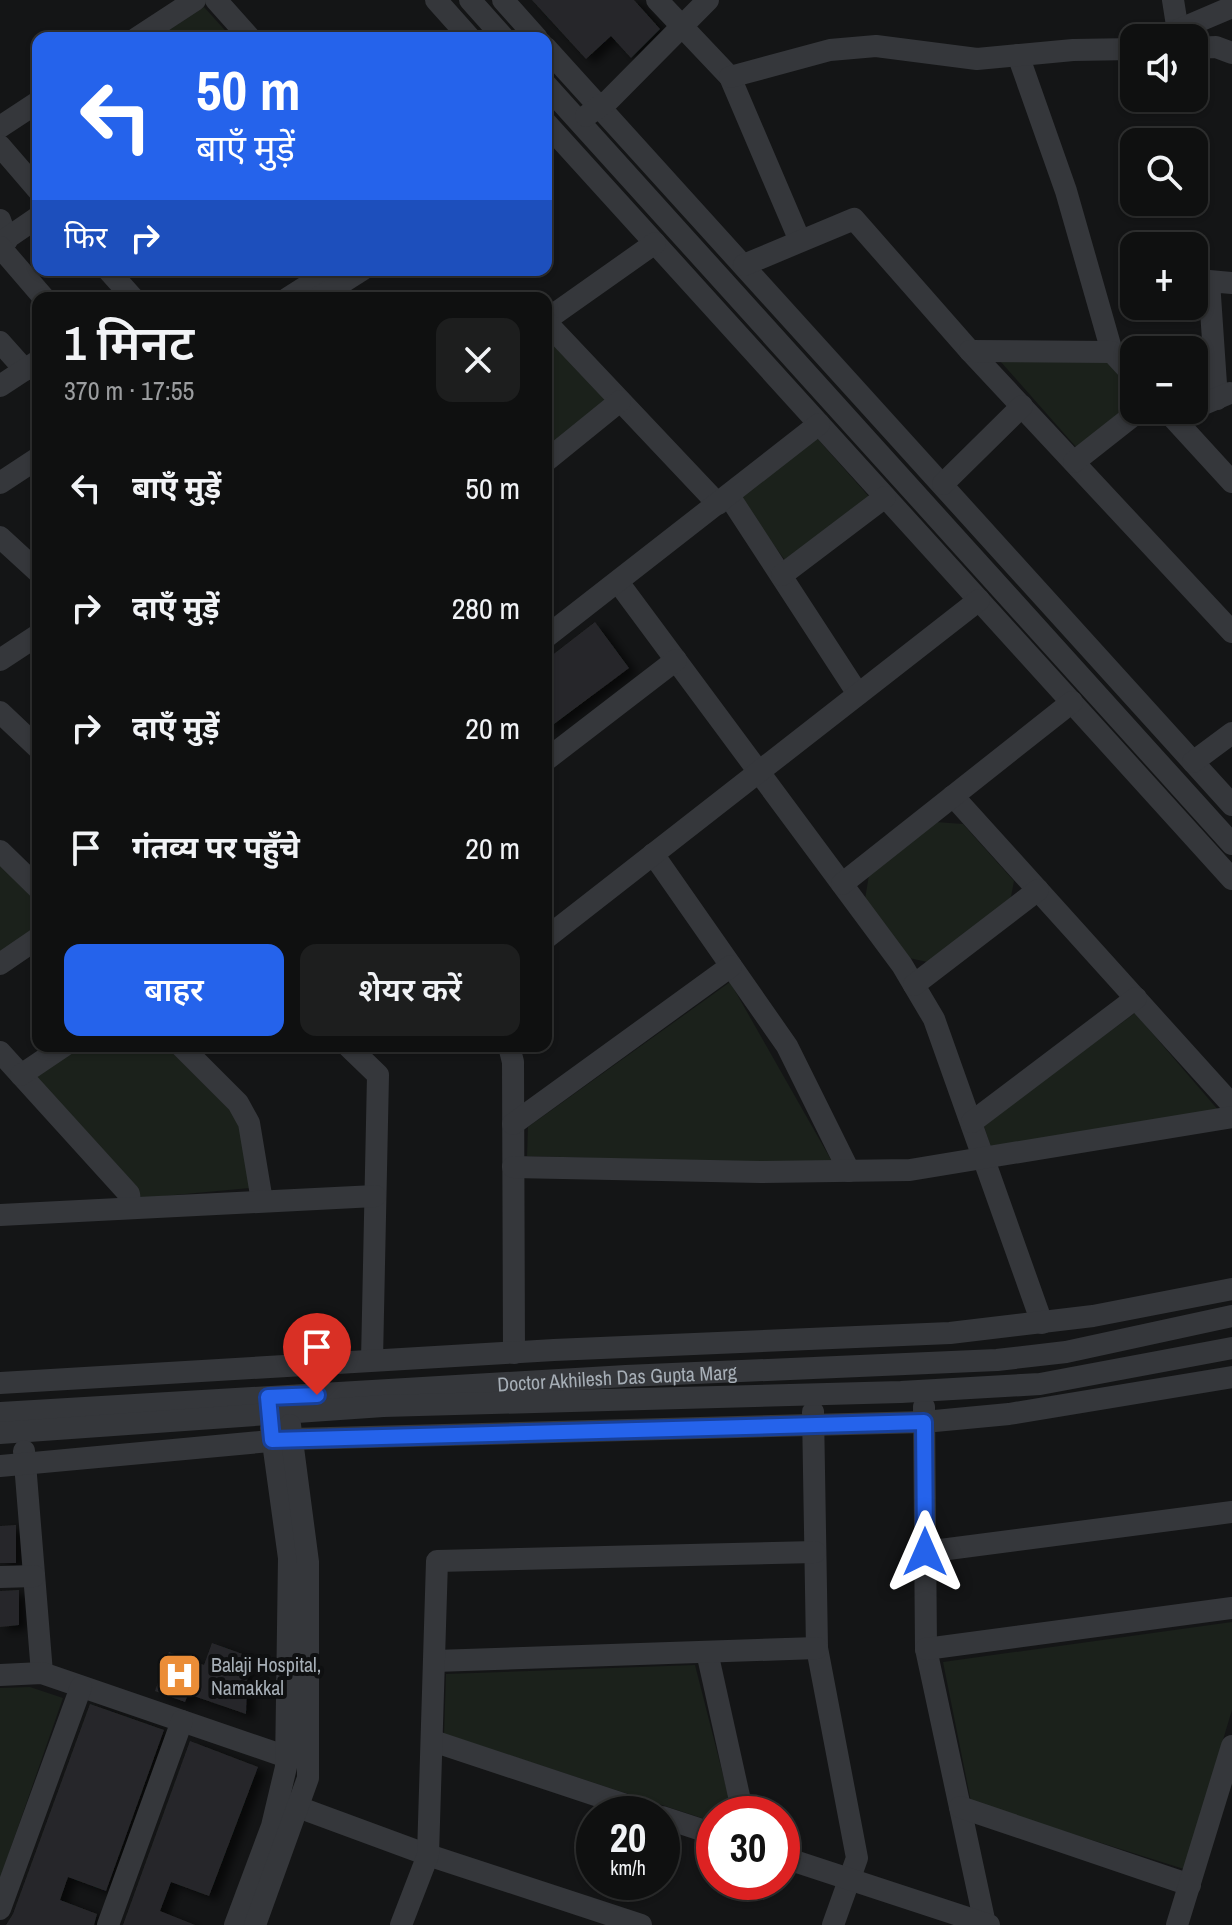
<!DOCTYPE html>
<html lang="hi">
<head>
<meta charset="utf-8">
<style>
  body { margin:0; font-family:"Archivo Narrow","Noto Sans Devanagari",sans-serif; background:#1d1e1e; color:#f1f3f6; height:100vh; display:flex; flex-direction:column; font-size:30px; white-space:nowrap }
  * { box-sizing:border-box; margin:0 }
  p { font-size:26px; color:#9b9d9f }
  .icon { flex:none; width:44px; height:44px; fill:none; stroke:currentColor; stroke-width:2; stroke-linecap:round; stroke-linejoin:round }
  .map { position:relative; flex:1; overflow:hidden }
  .side { position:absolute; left:32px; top:292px; width:520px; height:760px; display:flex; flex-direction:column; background:#0f1010; border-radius:16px; box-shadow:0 2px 6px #0004,0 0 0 2px #2f3030 }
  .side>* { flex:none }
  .banner { position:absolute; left:32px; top:32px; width:520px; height:244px; border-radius:16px; box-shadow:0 2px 6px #0004,0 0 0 2px #2f3030; background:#2563eb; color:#fff; overflow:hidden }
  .fabs { position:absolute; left:1120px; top:24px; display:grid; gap:16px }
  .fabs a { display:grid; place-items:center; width:88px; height:88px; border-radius:16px; background:#0f1010; box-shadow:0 2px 6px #0004,0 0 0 2px #2f3030; font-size:40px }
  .speed { position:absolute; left:576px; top:1796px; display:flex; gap:16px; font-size:40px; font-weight:700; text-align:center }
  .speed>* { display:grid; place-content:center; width:104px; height:104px; border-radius:50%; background:#0f1010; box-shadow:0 2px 6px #0004,0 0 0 2px #2f3030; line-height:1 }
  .speed small { font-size:20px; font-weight:400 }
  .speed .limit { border:12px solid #d22; background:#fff; color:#111 }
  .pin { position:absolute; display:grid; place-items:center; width:68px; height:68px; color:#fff; margin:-82px -34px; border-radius:50% 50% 50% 0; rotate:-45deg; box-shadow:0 0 8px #0007 }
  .pin .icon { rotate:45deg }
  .me { position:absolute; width:88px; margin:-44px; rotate:0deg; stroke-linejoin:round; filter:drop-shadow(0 0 6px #0008) }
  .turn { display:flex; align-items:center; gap:28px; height:168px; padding:0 32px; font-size:36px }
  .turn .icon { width:104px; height:104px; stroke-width:2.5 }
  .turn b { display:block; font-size:56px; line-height:68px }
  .then { display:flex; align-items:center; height:76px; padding:0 32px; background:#0003; gap:16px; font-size:30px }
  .round { display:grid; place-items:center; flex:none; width:84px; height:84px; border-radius:16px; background:#1d1e1e }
  .summary { display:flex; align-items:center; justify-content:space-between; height:136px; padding:0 32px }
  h1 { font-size:48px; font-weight:600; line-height:60px }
  .button { display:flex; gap:16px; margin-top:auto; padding:16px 32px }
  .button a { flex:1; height:92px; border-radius:16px; background:#2563eb; color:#fff; font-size:32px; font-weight:600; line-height:92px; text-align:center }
  .button a+a { background:#1d1e1e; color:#f1f3f6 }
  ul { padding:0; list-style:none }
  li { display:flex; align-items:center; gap:24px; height:120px; padding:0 32px }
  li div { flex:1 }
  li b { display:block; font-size:30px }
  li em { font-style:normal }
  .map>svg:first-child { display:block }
  .green { fill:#1b211b }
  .building { fill:#27282a; filter:url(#shadow) }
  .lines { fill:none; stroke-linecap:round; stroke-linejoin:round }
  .minor { stroke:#35373b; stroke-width:22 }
  .route-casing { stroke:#184099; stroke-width:20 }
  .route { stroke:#2563eb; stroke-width:14 }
  .labels { text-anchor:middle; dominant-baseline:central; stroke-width:8; stroke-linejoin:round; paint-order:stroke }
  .street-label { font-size:20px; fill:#a6aeb6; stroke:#0f1011 }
  .poi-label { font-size:20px; fill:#a6aeb6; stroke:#0f1011; text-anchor:start }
</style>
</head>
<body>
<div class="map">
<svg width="1232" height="1925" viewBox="0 0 1232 1925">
  <defs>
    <filter id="shadow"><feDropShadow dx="8" dy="4.5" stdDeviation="4" flood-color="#0009"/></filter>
  </defs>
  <rect width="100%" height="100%" fill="#141516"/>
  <!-- green -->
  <g class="green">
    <polygon points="204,7 232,38 157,38"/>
    <polygon points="546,337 607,400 546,450"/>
    <polygon points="1000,361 1109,362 1134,389 1134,404 1076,447"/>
    <polygon points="816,437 872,500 787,563 739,497"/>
    <polygon points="936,822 963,824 1014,881 1010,902 932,963 909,958 865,899 869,875"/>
    <polygon points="0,863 38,901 38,926 0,952"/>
    <polygon points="730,982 834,1165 527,1156 528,1127"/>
    <polygon points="1135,1013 1219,1111 992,1150 983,1124"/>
    <polygon points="77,1046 167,1046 232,1111 244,1138 250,1188 142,1198 33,1076"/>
    <polygon points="1232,1622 1232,1710 1184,1869 971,1802 943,1662"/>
    <polygon points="695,1665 733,1814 714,1814 714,1822 444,1734 446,1674"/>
    <polygon points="30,1687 63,1698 0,1879 0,1688"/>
  </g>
  <!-- building -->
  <g class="building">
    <polygon points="532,0 634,0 660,29 631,58 611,36 586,59"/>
    <polygon points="595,622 629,668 546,730 546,660"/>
    <polygon points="16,1525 16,1563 0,1563 0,1526"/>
    <polygon points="19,1590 19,1625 0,1627 0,1591"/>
    <polygon points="212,1643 248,1656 246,1714 188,1694 185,1702 155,1691 169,1652 204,1665"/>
    <polygon points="90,1704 164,1730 106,1891 68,1877 60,1900 97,1914 94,1925 6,1925 13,1914"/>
    <polygon points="190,1741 258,1767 209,1896 171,1882 160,1911 195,1925 123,1925"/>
  </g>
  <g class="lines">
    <!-- minor -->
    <g class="minor">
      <polyline points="216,0 250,38"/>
      <polyline points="436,0 470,38"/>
      <polyline points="470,0 504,38"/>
      <polyline points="503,0 537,38"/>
      <polyline points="657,0 730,77 800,241"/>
      <polyline points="1173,0 1179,38"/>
      <polyline points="1178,30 1232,7"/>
      <polyline points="137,38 195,0"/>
      <polyline points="546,48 1232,805"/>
      <polyline points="1194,48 1216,47 1232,53"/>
      <polyline points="1018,55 1066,191 1112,352"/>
      <polyline points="730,77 830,50 876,46 977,59 1073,50 1134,49"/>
      <polyline points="546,85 1232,844"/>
      <polyline points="586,116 609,100 708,0"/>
      <polyline points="546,123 1232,879"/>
      <polyline points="0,127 38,102"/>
      <polyline points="0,146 38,190"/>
      <polyline points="0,220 7,240"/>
      <polyline points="0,243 38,217"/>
      <polyline points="0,247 44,298"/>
      <polyline points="744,265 854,219 970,351 1232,632"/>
      <polyline points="108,270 133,298"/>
      <polyline points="288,298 332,270"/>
      <polyline points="318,298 362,270"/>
      <polyline points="546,320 655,243"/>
      <polyline points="546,322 718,504"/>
      <polyline points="0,342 25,370"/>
      <polyline points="970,351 1112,352 1134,376"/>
      <polyline points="0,386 38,361"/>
      <polyline points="1217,399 1209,281 1232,283"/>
      <polyline points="1194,408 1230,393"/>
      <polyline points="1166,410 1232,482"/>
      <polyline points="546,461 620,401"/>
      <polyline points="1074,462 1140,410"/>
      <polyline points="0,483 38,458"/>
      <polyline points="943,484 1022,406"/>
      <polyline points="729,496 858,694"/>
      <polyline points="0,537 38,572"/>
      <polyline points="782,575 885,497"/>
      <polyline points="618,582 902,965 934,1019 1042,1323"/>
      <polyline points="546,637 819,424"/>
      <polyline points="0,660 38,635"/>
      <polyline points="0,712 38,748"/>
      <polyline points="546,760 676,660"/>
      <polyline points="1193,762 1232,733"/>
      <polyline points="953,796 1232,1105"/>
      <polyline points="0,851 38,888"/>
      <polyline points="653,854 787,1046 849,1171"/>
      <polyline points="842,884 1072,702"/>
      <polyline points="546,938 979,600"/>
      <polyline points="0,964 38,938"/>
      <polyline points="914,985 1038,890"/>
      <polyline points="181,1046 238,1103 249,1123 262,1201"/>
      <polyline points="348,1046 378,1075 372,1360"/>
      <polyline points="509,1046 513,1062 514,1353"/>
      <polyline points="0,1052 129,1194 131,1208"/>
      <polyline points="21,1075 64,1046"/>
      <polyline points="972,1122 1136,998"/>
      <polyline points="513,1124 731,966"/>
      <polyline points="513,1167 760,1172 910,1170 1232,1117"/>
      <polyline points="0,1215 375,1196"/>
      <polyline points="0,1383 554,1350 950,1333 1093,1316 1232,1289"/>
      <polyline points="924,1407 926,1649 985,1924"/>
      <polyline points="813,1412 817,1648 857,1858 833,1925"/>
      <path id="s1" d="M0,1413l626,-37 371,-16 69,-8 166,-36"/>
      <polyline points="0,1433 383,1406 901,1392 1040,1384 1232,1348"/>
      <polyline points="24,1451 42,1673"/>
      <polyline points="0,1466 292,1439 924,1422 1009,1414 1232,1377"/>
      <polyline points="925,1552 1232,1512"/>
      <polyline points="0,1577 34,1576"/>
      <polyline points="926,1649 1232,1608"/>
      <polyline points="707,1652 743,1814"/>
      <polyline points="435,1661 817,1648"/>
      <polyline points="0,1675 42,1673 287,1757"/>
      <polyline points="433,1741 653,1814"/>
      <polyline points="287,1803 428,1855 641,1925"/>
      <polyline points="960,1807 1190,1885"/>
      <polyline points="662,1817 714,1834"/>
      <polyline points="782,1857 989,1925"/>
      <polyline points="0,1909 81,1687"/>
      <polyline points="108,1925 182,1721"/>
      <polyline points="235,1925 272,1826 286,1767 289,1558 271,1428"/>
      <polyline points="255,1925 308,1778 308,1562 290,1425"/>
      <polyline points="401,1925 428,1855 437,1561 815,1552"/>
      <polyline points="1177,1925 1232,1746"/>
    </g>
  </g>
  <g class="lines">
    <defs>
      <polyline id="route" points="317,1395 268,1397 272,1440 924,1422 925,1552"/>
    </defs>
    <!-- route casing -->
    <use href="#route" class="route-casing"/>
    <!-- route -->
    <use href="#route" class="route"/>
  </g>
  <!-- icons -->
  <defs>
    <symbol id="hospital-square" viewBox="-11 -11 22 22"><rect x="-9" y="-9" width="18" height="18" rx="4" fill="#eb8d37" stroke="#0f1011"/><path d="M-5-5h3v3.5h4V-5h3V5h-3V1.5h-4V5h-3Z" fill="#fff"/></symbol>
  </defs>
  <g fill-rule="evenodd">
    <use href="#hospital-square" x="154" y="1650" width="51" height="51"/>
  </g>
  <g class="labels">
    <!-- street labels -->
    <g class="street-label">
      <text stroke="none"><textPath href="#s1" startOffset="618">Doctor Akhilesh Das Gupta Marg</textPath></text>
    </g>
    <!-- poi labels -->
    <g class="poi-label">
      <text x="211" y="1664">Balaji Hospital,<tspan x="211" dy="23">Namakkal</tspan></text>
    </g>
  </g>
</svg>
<div class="fabs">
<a><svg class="icon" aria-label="sound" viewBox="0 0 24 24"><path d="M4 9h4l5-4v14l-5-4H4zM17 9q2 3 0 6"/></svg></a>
<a><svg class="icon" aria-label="search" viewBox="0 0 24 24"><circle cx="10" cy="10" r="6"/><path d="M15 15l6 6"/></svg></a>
<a>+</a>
<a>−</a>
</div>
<div class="speed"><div>20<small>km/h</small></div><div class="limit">30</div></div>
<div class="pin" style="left:317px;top:1395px;background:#d93025"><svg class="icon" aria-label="arrive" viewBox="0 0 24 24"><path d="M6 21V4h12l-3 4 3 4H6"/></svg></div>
<svg class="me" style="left:925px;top:1552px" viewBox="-20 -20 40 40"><path d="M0-17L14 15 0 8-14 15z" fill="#2563eb" stroke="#fff" stroke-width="4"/></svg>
<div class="banner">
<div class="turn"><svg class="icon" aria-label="left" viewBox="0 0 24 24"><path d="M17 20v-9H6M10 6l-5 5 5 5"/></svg><div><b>50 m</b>बाएँ मुड़ें</div></div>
<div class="then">फिर<svg class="icon" aria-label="right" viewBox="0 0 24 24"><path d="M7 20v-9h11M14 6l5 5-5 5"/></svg></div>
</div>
<section class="side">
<div class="summary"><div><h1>1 मिनट</h1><p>370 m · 17:55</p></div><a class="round"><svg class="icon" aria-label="close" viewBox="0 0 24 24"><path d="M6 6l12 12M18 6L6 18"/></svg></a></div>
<ul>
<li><svg class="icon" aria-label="left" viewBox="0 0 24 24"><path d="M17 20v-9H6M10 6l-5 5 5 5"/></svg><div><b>बाएँ मुड़ें</b></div><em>50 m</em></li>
<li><svg class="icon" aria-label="right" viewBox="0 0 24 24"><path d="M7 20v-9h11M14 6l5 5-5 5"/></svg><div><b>दाएँ मुड़ें</b></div><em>280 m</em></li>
<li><svg class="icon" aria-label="right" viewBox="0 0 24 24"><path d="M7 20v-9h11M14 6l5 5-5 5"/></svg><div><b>दाएँ मुड़ें</b></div><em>20 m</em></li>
<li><svg class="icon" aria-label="arrive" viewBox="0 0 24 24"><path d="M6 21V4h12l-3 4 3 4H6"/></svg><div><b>गंतव्य पर पहुँचे</b></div><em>20 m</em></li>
</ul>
<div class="button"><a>बाहर</a><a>शेयर करें</a></div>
</section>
</div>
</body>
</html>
